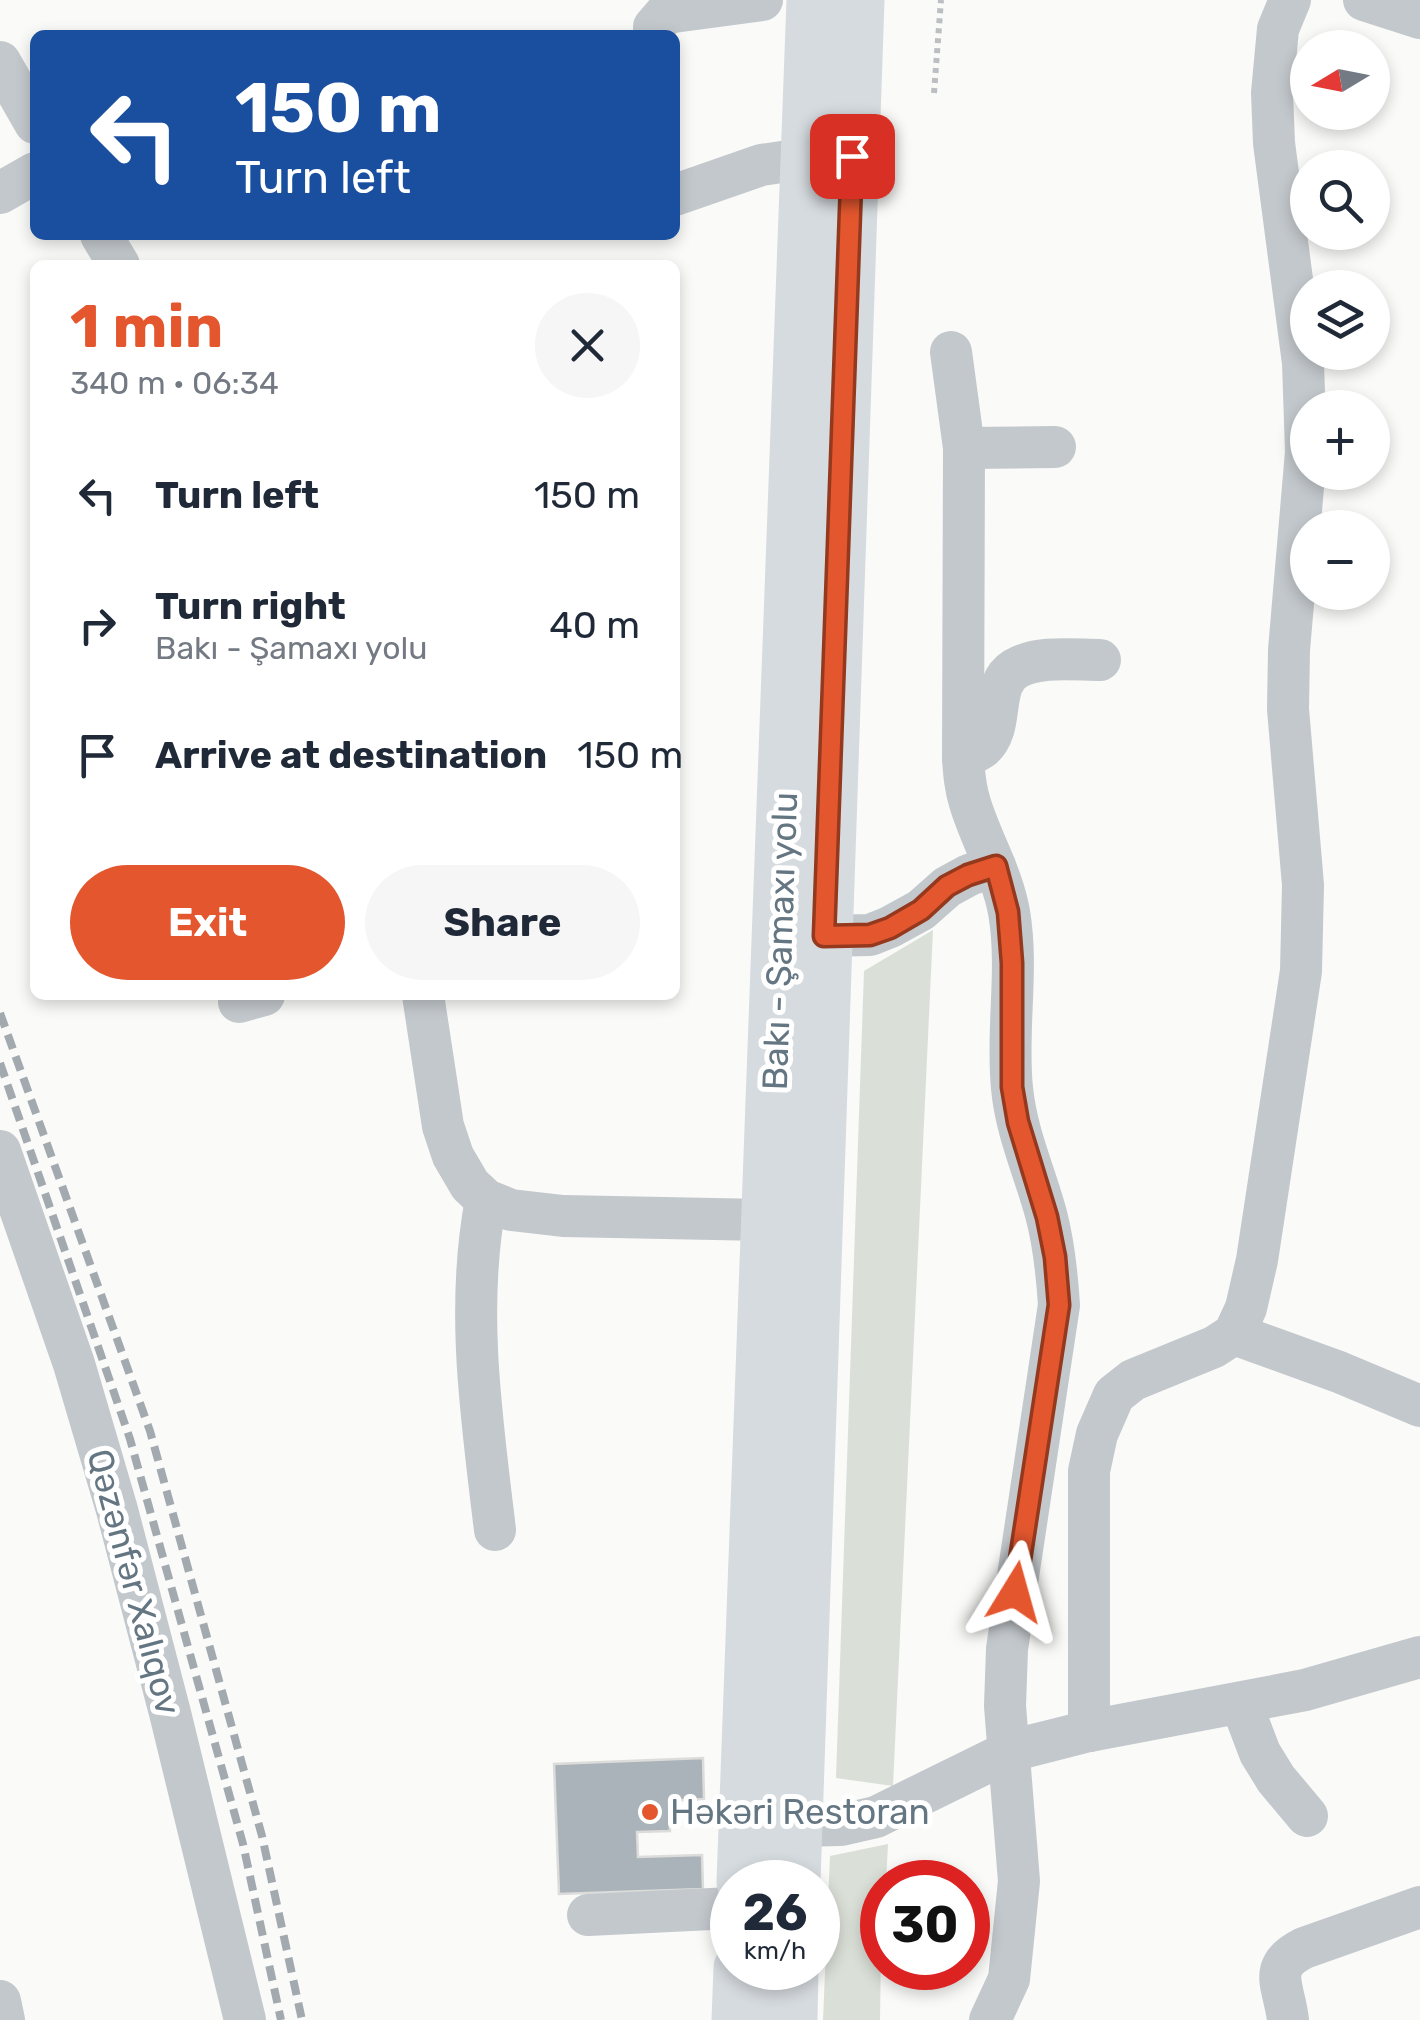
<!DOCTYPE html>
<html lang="en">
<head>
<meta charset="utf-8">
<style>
  body { margin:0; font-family:Rubik,sans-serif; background:#f6f6f7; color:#1f2937; height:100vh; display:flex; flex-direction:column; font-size:38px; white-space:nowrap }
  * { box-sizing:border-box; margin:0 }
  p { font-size:32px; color:#747a83 }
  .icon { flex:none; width:55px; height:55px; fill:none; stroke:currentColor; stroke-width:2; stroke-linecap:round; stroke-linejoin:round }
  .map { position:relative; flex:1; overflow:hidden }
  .sheet { position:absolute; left:30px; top:260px; width:650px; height:740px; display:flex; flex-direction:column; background:#fff; border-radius:15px; box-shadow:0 5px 15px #0003 }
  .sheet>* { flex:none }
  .top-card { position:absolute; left:30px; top:30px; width:650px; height:210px; border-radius:15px; box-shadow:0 5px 15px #0003; background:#1a4fa0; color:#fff; overflow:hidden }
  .needle { width:65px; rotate:260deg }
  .tools { position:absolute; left:1290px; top:30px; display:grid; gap:20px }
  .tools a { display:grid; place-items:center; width:100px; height:100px; border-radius:50%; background:#fff; box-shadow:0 5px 15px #0003; font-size:50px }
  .speed { position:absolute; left:710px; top:1860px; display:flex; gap:20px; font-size:50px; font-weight:700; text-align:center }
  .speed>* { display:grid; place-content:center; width:130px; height:130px; border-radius:50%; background:#fff; box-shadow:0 5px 15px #0003; line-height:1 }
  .speed small { font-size:25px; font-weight:400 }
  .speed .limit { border:15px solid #d22; background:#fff; color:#111 }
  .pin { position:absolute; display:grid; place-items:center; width:85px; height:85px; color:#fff; margin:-42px; border-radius:20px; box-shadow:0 5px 15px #0006 }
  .me { position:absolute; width:110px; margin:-55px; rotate:8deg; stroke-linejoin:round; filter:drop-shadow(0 0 8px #0008) }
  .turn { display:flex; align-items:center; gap:35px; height:210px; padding:0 40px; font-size:45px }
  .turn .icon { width:130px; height:130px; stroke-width:2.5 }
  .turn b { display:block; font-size:70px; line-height:85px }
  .round { display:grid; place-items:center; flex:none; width:105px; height:105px; border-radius:52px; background:#f6f6f7 }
  .head { display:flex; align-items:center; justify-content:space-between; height:170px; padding:0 40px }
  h1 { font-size:60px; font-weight:700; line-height:75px; color:#e4572e }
  .action { display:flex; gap:20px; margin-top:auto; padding:20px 40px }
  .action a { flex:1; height:115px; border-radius:60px; background:#e4572e; color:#fff; font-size:40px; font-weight:700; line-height:115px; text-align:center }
  .action a+a { background:#f6f6f7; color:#1f2937 }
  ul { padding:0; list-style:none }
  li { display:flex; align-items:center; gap:30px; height:130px; padding:0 40px }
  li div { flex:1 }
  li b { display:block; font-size:38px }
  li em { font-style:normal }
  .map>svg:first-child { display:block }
  .green { fill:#dadfd7 }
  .building { fill:#aab3b9; stroke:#dcdcda; stroke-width:2.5 }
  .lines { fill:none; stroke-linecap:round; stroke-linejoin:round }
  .path { stroke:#bbbfc2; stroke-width:6; stroke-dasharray:5 5; stroke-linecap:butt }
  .minor { stroke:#c3c8cc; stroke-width:42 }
  .highway { stroke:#d6dbdf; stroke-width:55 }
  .rail { stroke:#a2aab0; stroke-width:8; stroke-dasharray:15 8; stroke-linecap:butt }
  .route-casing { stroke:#94391e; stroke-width:25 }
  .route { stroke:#e4572e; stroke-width:18 }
  .poi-dot { fill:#e4572e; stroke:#fff; stroke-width:4 }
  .labels { text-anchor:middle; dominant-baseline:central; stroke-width:10; stroke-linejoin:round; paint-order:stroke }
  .street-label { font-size:35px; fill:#657683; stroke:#fff }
  .poi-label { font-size:35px; fill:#657683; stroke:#fff; text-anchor:start }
</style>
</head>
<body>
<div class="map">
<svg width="1420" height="2020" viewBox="0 0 1420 2020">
  <rect width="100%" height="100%" fill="#fafaf8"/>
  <!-- green -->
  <g class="green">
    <polygon points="933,930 893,1786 836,1778 864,971"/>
    <polygon points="888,1844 886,1882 882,1882 880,2020 823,2020 830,1856"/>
  </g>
  <!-- building -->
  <polygon class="building" points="703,1758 704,1799 669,1801 670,1831 637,1832 638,1857 702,1855 703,1889 559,1894 554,1764"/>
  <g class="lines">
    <!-- path -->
    <polyline class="path" points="934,93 941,0"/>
    <!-- minor -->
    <g class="minor">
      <polyline points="1364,0 1420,18"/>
      <polyline points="654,35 654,27 666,13 762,0"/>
      <polyline points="0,62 35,123"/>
      <polyline points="0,193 35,173"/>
      <polyline points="675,195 761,165 809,158"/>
      <polyline points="101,235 119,265"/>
      <path d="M951,352l13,96 -1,310c1,15 2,30 7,45 11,37 32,70 39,109 10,58 -3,118 3,176 4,44 23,85 34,126 8,30 11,60 13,91l-52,344 -2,57 14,175 -10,98 -19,41"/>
      <polyline points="964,448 1055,447"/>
      <path d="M963,758c6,-3 15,-7 20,-11 22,-20 6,-62 32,-78 23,-14 60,-9 85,-9"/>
      <polyline points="824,936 870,935 890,927 921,910 947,887 969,875 995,866"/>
      <polyline points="423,995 443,1126 453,1156 470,1185 486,1200 511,1210 563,1216 770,1220"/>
      <polyline points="239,1002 264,995"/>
      <polyline points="0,1151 74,1364 117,1510 170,1713 245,2020"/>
      <path d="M486,1200c-21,109 -4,221 9,330"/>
      <polyline points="1234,1334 1339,1372 1420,1406"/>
      <polyline points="1241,1703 1260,1753 1276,1779 1307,1816"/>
      <polyline points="1089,1731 1089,1471 1097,1434 1114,1395 1133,1380 1214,1347 1234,1334 1246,1308 1257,1260 1301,971 1303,885 1288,709 1289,650 1306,452 1303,363 1274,143 1272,93 1278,29 1290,0"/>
      <polyline points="795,1826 841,1825 876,1817 1010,1751 1089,1731 1305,1690 1420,1657"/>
      <polyline points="588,1915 732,1908"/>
      <polyline points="0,2001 4,2020"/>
      <path d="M1288,2020c-4,-35 -22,-53 16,-72l116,-41"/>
    </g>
    <!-- highway -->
    <g class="highway">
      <polyline points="744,1882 814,0"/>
      <polyline points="793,1882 857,0"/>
      <polyline points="739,2020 741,1968"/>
      <polyline points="790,2020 791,1968"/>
    </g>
    <!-- rail -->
    <g class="rail">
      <polyline points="0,1013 150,1431 262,1836 302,2020"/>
      <polyline points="0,1063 130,1439 243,1844 281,2020"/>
    </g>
  </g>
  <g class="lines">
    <defs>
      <polyline id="route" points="852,156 824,936 870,935 890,928 921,910 947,886 968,875 996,866 1008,912 1012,963 1012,1087 1018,1122 1047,1217 1055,1257 1059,1305 1015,1592"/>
    </defs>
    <!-- route casing -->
    <use href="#route" class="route-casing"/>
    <!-- route -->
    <use href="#route" class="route"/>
  </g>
  <!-- markers -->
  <circle class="poi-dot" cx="650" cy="1812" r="10"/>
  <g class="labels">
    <!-- street labels -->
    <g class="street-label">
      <text transform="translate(780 941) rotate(-88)">Bakı - Şamaxı yolu</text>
      <text transform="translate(134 1582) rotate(75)">Qəzənfər Xalıqov</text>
    </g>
    <!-- poi labels -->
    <g class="poi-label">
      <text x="670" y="1812">Həkəri Restoran</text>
    </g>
  </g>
</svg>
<div class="tools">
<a><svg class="needle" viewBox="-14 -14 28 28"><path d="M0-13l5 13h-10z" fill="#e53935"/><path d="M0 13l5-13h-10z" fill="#747a83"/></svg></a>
<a><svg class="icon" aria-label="search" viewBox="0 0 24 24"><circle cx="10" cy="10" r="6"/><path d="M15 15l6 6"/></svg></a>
<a><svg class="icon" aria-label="layers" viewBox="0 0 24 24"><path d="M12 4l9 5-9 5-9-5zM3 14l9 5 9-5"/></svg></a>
<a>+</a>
<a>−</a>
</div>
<div class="speed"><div>26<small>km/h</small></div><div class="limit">30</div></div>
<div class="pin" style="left:852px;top:156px;background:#d93025"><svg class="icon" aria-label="arrive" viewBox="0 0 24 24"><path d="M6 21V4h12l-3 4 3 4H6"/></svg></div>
<svg class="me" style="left:1015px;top:1592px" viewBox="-20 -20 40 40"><path d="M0-17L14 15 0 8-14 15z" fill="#e4572e" stroke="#fff" stroke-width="4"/></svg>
<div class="top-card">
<div class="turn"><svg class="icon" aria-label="left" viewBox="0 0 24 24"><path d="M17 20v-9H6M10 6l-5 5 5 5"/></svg><div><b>150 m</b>Turn left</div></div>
</div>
<section class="sheet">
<div class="head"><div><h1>1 min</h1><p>340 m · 06:34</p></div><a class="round"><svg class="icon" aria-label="close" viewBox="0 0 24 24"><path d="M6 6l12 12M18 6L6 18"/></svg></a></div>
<ul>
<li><svg class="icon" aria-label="left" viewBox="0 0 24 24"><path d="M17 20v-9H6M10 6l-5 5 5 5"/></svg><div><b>Turn left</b></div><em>150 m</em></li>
<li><svg class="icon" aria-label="right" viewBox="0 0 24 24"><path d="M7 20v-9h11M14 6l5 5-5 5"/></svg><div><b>Turn right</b><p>Bakı - Şamaxı yolu</p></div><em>40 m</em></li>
<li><svg class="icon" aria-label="arrive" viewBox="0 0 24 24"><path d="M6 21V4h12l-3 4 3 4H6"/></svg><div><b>Arrive at destination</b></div><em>150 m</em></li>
</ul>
<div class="action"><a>Exit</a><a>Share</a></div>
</section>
</div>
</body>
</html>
